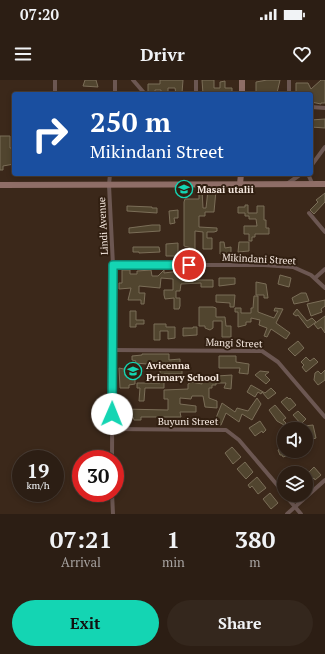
<!DOCTYPE html>
<html lang="en">
<head>
<meta charset="utf-8">
<style>
  body { margin:0; font-family:"PT Serif",serif; background:#34271d; color:#f1f3f6; height:100vh; display:flex; flex-direction:column; font-size:15px; white-space:nowrap }
  * { box-sizing:border-box; margin:0 }
  p { font-size:13px; color:#a6a2a0 }
  .icon { flex:none; width:22px; height:22px; fill:none; stroke:currentColor; stroke-width:2; stroke-linecap:round; stroke-linejoin:round }
  .map { position:relative; height:434px; overflow:hidden }
  .sheet { display:flex; flex-direction:column; background:#2c1e14; flex:1 }
  .sheet>* { flex:none }
  .banner { position:absolute; left:12px; top:12px; width:301px; height:84px; border-radius:4px; box-shadow:0 2px 6px #0003,0 0 0 1px #483c34; background:#1a4fa0; color:#fff; overflow:hidden }
  .tools { position:absolute; left:277px; top:342px; display:grid; gap:8px }
  .tools a { display:grid; place-items:center; width:36px; height:36px; border-radius:50%; background:#2c1e14; box-shadow:0 2px 6px #0003,0 0 0 1px #483c34; font-size:20px }
  .speed { position:absolute; left:12px; top:370px; display:flex; gap:8px; font-size:20px; font-weight:700; text-align:center }
  .speed>* { display:grid; place-content:center; width:52px; height:52px; border-radius:50%; background:#2c1e14; box-shadow:0 2px 6px #0003,0 0 0 1px #483c34; line-height:1 }
  .speed small { font-size:10px; font-weight:400 }
  .speed .limit { border:6px solid #d22; background:#fff; color:#111 }
  .pin { position:absolute; display:grid; place-items:center; width:34px; height:34px; color:#fff; margin:-17px; border:2px solid #fff; border-radius:50%; box-shadow:0 1px 4px #0007 }
  .me { position:absolute; width:44px; margin:-22px; rotate:1deg; stroke-linejoin:round; filter:drop-shadow(0 0 3px #0008) }
  .turn { display:flex; align-items:center; gap:14px; height:84px; padding:0 12px; font-size:18px }
  .turn .icon { width:52px; height:52px; stroke-width:2.5 }
  .turn b { display:block; font-size:28px; line-height:34px }
  .eta { display:flex; justify-content:space-evenly; align-items:center; height:68px; text-align:center }
  .eta b { font-size:24px; font-weight:800; line-height:28px }
  .action { display:flex; gap:8px; margin-top:auto; padding:8px 12px }
  .action a { flex:1; height:46px; border-radius:24px; background:#14d5b3; color:#111; font-size:16px; font-weight:800; line-height:46px; text-align:center }
  .action a+a { background:#34271d; color:#f1f3f6 }
  .status { display:flex; justify-content:space-between; align-items:center; height:28px; padding:0 20px; background:#2c1e14; direction:ltr }
  .status svg { height:11px; fill:currentColor }
  header { display:flex; justify-content:space-between; align-items:center; height:52px; padding:0 12px; background:#2c1e14; font-size:18px; font-weight:800 }
  .map>svg:first-child { display:block }
  .building { fill:#51452f; stroke:#7b6e58 }
  .lines { fill:none; stroke-linecap:round; stroke-linejoin:round }
  .street { stroke:#6c5752; stroke-width:4 }
  .secondary { stroke:#8f6e67; stroke-width:6 }
  .route-casing { stroke:#0d8a74; stroke-width:10 }
  .route { stroke:#14d5b3; stroke-width:7 }
  .labels { text-anchor:middle; dominant-baseline:central; stroke-width:4; stroke-linejoin:round; paint-order:stroke }
  .poi-label { font-size:10px; font-weight:bold; fill:#f6e9e0; stroke:#311f11; text-anchor:start }
  .street-label { font-size:10px; fill:#f6e9e0; stroke:#311f11 }
</style>
</head>
<body>
<div class="status"><b>07:20</b><svg viewBox="0 0 49 12"><path d="M0 12V9h3v3zM5 12V6h3v6zM10 12V3h3v9zM15 12V0h3v12zM26 1h20v11H26zM47 4h2v5h-2z"/></svg></div>
<header><svg class="icon" aria-label="menu" viewBox="0 0 24 24"><path d="M4 6h16M4 12h16M4 18h16"/></svg>Drivr<svg class="icon" aria-label="heart" viewBox="0 0 24 24"><path d="M12 20l-8-8c-3-5 5-10 8-4 3-6 11-1 8 4z"/></svg></header>
<div class="map">
<svg width="325" height="434" viewBox="0 0 325 434">
  <rect width="100%" height="100%" fill="#3b281a"/>
  <!-- building -->
  <g class="building">
    <polygon points="85,0 96,0 98,7 83,6"/>
    <polygon points="160,0 183,0 182,13 176,14 175,8 168,8 168,13 161,13 161,10 155,10 155,14 148,14 148,4 160,4"/>
    <polygon points="202,0 214,0 214,8 220,8 220,2 225,1 225,8 232,8 232,14 203,14"/>
    <polygon points="267,0 280,0 277,13 256,14 256,2"/>
    <polygon points="321,0 325,0 325,23 321,23 321,24 311,22 311,14 296,14 296,3 308,3 311,9"/>
    <polygon points="325,39 325,48 311,47 311,40"/>
    <polygon points="0,56 10,56 10,68 14,68 14,84 3,86 3,90 0,90"/>
    <polygon points="199,110 202,110 203,128 206,128 208,110 216,110 214,132 205,132 205,136 199,136 199,147 217,148 217,151 214,152 207,152 207,158 212,158 212,169 203,169 203,152 195,151 195,169 184,166 184,122 185,119 199,119"/>
    <polygon points="325,113 325,122 314,134 310,130 318,122 316,120"/>
    <polygon points="245,125 248,125 248,133 257,133 257,126 264,126 264,140 266,140 266,148 269,148 269,154 255,154 255,157 252,157 252,161 249,161 249,154 244,154 244,146 257,146 256,139 249,139 249,136 245,136 245,133 238,133 238,127 245,127"/>
    <polygon points="127,126 152,127 152,128 157,128 157,133 127,131"/>
    <polygon points="178,130 178,138 174,138 175,143 170,144 169,131"/>
    <polygon points="152,145 160,145 160,151 129,153 129,148"/>
    <polygon points="220,162 224,162 225,168 231,167 231,174 220,174"/>
    <polygon points="239,162 249,162 249,171 238,172"/>
    <polygon points="178,163 178,176 166,176 166,164"/>
    <polygon points="133,167 159,167 160,172 139,173 139,172 133,172"/>
    <polygon points="122,190 130,190 130,194 137,194 137,191 151,190 152,196 158,196 164,190 164,193 180,191 180,198 197,197 197,200 213,200 213,207 201,207 201,203 181,204 180,211 176,211 176,218 180,218 180,226 179,229 174,229 174,218 165,219 164,215 164,210 173,210 173,199 161,198 160,208 139,206 139,213 145,213 144,224 141,224 141,220 128,220 131,208 119,209 119,203 122,203"/>
    <polygon points="280,195 291,198 289,207 278,204"/>
    <polygon points="219,198 235,198 235,204 219,206"/>
    <polygon points="256,202 266,204 268,218 264,218 264,215 256,215"/>
    <polygon points="301,213 306,213 309,221 294,224 292,218"/>
    <polygon points="216,215 235,215 234,227 230,227 230,223 216,222"/>
    <polygon points="254,216 258,216 258,232 274,238 278,231 274,231 275,228 283,229 276,243 290,253 286,259 271,249 267,257 264,256 267,248 259,245 260,240 251,238 251,242 246,242 246,245 238,247 238,232 235,232 235,228 241,228 241,233 251,233 251,228 253,228"/>
    <polygon points="325,220 325,226 321,229 322,232 311,236 307,224"/>
    <polygon points="199,227 213,227 216,228 216,237 225,237 226,246 231,246 231,257 222,257 222,241 213,241 213,248 210,250 205,248 205,246 199,246"/>
    <polygon points="297,229 307,241 312,238 316,242 308,248 298,235 296,236 293,234"/>
    <polygon points="130,231 136,231 136,240 144,240 144,244 136,244 136,247 130,247"/>
    <polygon points="325,236 325,253 321,247 318,249 314,244"/>
    <polygon points="154,244 166,244 166,247 175,247 175,258 168,259 168,251 160,251 160,260 154,260"/>
    <polygon points="193,247 197,247 197,255 183,256 183,248 193,248"/>
    <polygon points="298,261 304,268 295,276 288,269"/>
    <polygon points="142,274 169,274 169,280 180,279 180,289 182,289 182,294 164,294 164,308 145,308 144,321 139,321 140,308 137,308 137,303 160,303 160,285 135,283 136,281 132,280 132,276 142,275"/>
    <polygon points="219,276 236,276 236,282 249,284 248,294 239,293 240,288 219,288"/>
    <polygon points="306,277 310,281 314,278 318,282 306,292 302,287 304,285 301,282"/>
    <polygon points="119,288 133,291 135,295 135,304 129,305 129,308 120,308"/>
    <polygon points="325,290 325,300 318,305 314,300 315,293 318,291 321,294"/>
    <polygon points="260,291 269,292 265,295 270,300 266,304 255,295"/>
    <polygon points="232,295 231,309 224,308 226,303 216,303 216,305 212,305 212,308 209,308 209,318 217,321 217,328 205,327 203,316 192,316 191,319 180,318 180,324 196,326 196,332 180,332 181,337 163,337 163,345 158,345 158,337 141,337 141,340 134,340 133,337 122,337 122,329 168,330 168,319 164,319 164,310 188,309 188,304 191,302 202,304 202,297"/>
    <polygon points="251,305 265,313 271,308 276,313 268,319 262,312 261,314 258,312 255,317 247,312"/>
    <polygon points="287,317 289,319 290,318 296,325 289,331 281,322"/>
    <polygon points="257,318 261,324 252,340 242,334 239,342 226,333 221,345 214,343 222,323 235,332 237,328 248,331"/>
    <polygon points="275,325 286,338 283,340 286,343 284,345 277,341 269,330"/>
    <polygon points="298,331 306,339 301,344 293,335"/>
    <polygon points="260,341 266,350 263,353 262,351 255,356 249,348"/>
    <polygon points="313,345 316,358 313,359 312,356 307,357 306,349 301,349 304,346"/>
    <polygon points="232,367 241,377 233,384 225,373"/>
    <polygon points="281,367 284,367 284,371 298,372 283,377 282,375 280,375 278,370"/>
    <polygon points="245,382 253,392 246,399 237,389"/>
    <polygon points="314,387 321,395 315,400 314,398 306,405 306,395"/>
    <polygon points="257,397 266,408 258,414 252,406 250,408 248,405"/>
    <polygon points="270,413 278,423 271,429 263,419"/>
  </g>
  <g class="lines">
    <!-- street -->
    <g class="street">
      <polyline points="115,0 115,14"/>
      <polyline points="133,0 145,14"/>
      <polyline points="196,0 196,14"/>
      <polyline points="289,0 289,14"/>
      <polyline points="55,14 55,0"/>
      <polyline points="311,27 325,28"/>
      <polyline points="311,86 325,67"/>
      <polyline points="110,94 109,105 113,185 112,379"/>
      <polyline points="308,94 312,103"/>
      <polyline points="287,104 301,94"/>
      <polyline points="309,133 325,152"/>
      <polyline points="113,185 264,185 293,187 311,195 325,208"/>
      <polyline points="315,198 325,189"/>
      <polyline points="113,270 262,271 278,282 325,337"/>
      <polyline points="112,349 226,350 239,360 284,413"/>
      <polyline points="112,413 113,434"/>
      <polyline points="285,415 301,434"/>
      <polyline points="287,434 325,400"/>
    </g>
    <!-- secondary -->
    <g class="secondary">
      <polyline points="242,0 242,14"/>
      <polyline points="240,104 241,94"/>
      <polyline points="0,105 325,104"/>
    </g>
  </g>
  <g class="lines">
    <defs>
      <polyline id="route" points="112,334 113,185 189,185"/>
    </defs>
    <!-- route casing -->
    <use href="#route" class="route-casing"/>
    <!-- route -->
    <use href="#route" class="route"/>
  </g>
  <!-- icons -->
  <defs>
    <symbol id="university-ring" viewBox="-11 -11 22 22"><circle r="9.5" fill="#311f11" stroke="#14d5b3" stroke-width="1.5"/><path d="M0-5L7-2L0 1L-7-2ZM-4 1L0 2.5L4 1V4Q0 6-4 4Z" fill="#14d5b3"/></symbol>
    <symbol id="school-ring" viewBox="-11 -11 22 22"><circle r="9.5" fill="#311f11" stroke="#14d5b3" stroke-width="1.5"/><path d="M0-5L7-2L0 1L-7-2ZM-4 1L0 2.5L4 1V4Q0 6-4 4Z" fill="#14d5b3"/></symbol>
  </defs>
  <g fill-rule="evenodd">
    <use href="#university-ring" x="174" y="99" width="20" height="20"/>
    <use href="#school-ring" x="123" y="281" width="20" height="20"/>
  </g>
  <g class="labels">
    <!-- poi labels -->
    <g class="poi-label">
      <text x="197" y="109">Masai utalii</text>
      <text x="146" y="285">Avicenna<tspan x="146" dy="12">Primary School</tspan></text>
    </g>
    <!-- street labels -->
    <g class="street-label">
      <text transform="translate(103 146) rotate(-93)">Lindi Avenue</text>
      <text transform="translate(259 179) rotate(3)">Mikindani Street</text>
      <text transform="translate(234 263) rotate(2)">Mangi Street</text>
      <text x="188" y="341">Buyuni Street</text>
    </g>
  </g>
</svg>
<div class="tools">
<a><svg class="icon" aria-label="sound" viewBox="0 0 24 24"><path d="M4 9h4l5-4v14l-5-4H4zM17 9q2 3 0 6"/></svg></a>
<a><svg class="icon" aria-label="layers" viewBox="0 0 24 24"><path d="M12 4l9 5-9 5-9-5zM3 14l9 5 9-5"/></svg></a>
</div>
<div class="speed"><div>19<small>km/h</small></div><div class="limit">30</div></div>
<div class="pin" style="left:189px;top:185px;background:#d93025"><svg class="icon" aria-label="arrive" viewBox="0 0 24 24"><path d="M6 21V4h12l-3 4 3 4H6"/></svg></div>
<svg class="me" style="left:112px;top:334px" viewBox="-20 -20 40 40"><circle r="19" fill="#fff"/><path d="M0-13L10 11 0 6-10 11z" fill="#14d5b3"/></svg>
<div class="banner">
<div class="turn"><svg class="icon" aria-label="right" viewBox="0 0 24 24"><path d="M7 20v-9h11M14 6l5 5-5 5"/></svg><div><b>250 m</b>Mikindani Street</div></div>
</div>
</div>
<section class="sheet">
<div class="eta">
<div><b>07:21</b><p>Arrival</p></div>
<div><b>1</b><p>min</p></div>
<div><b>380</b><p>m</p></div>
</div>
<div class="action"><a>Exit</a><a>Share</a></div>
</section>
</body>
</html>
